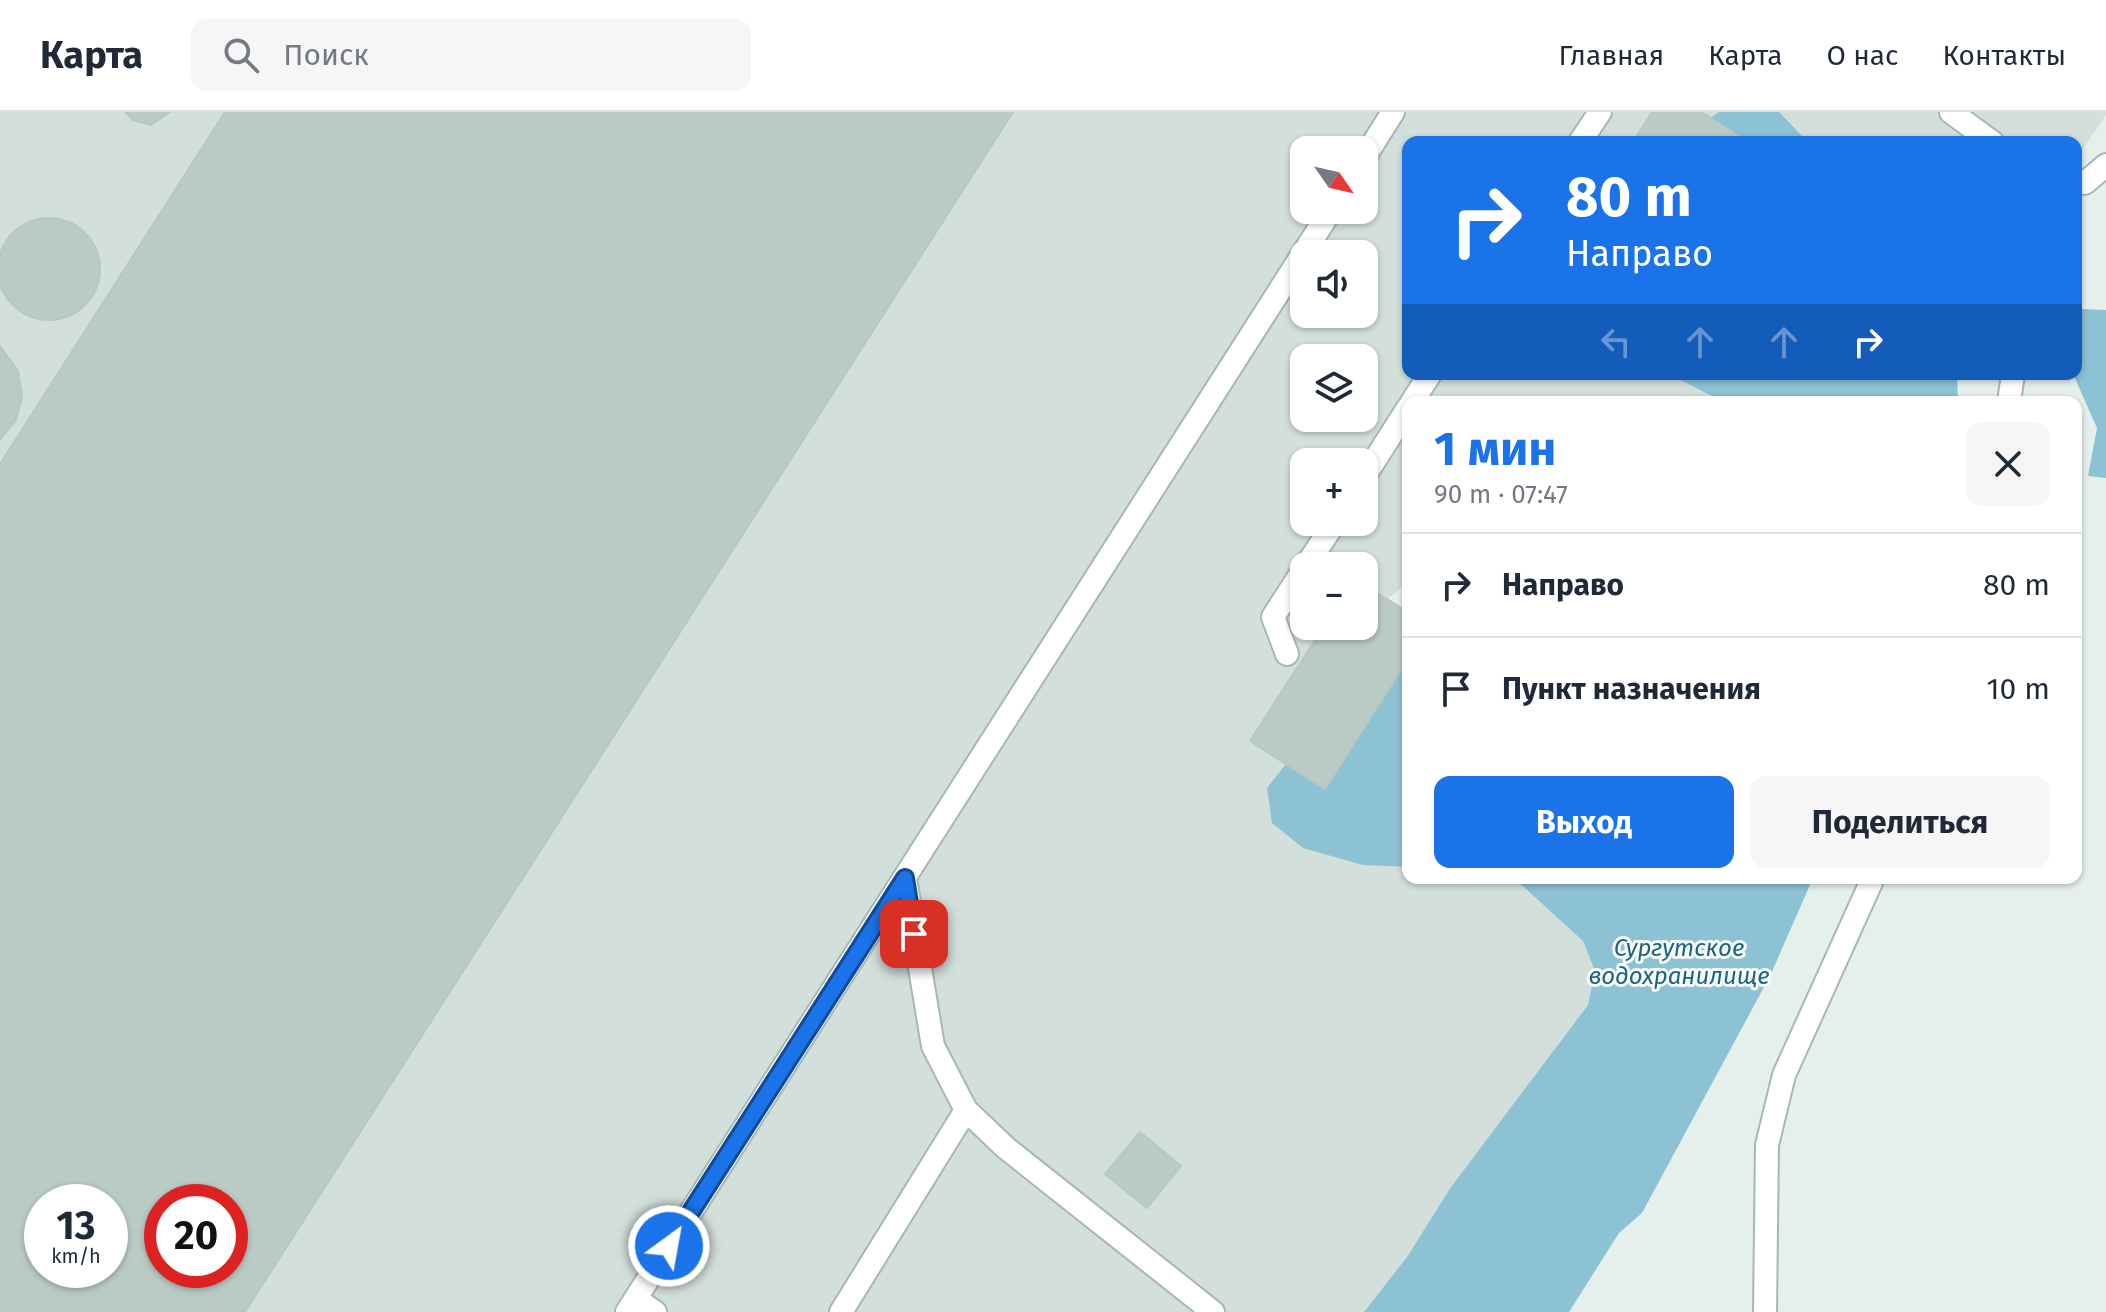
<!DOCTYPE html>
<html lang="ru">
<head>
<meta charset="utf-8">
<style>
  body { margin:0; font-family:"Fira Sans",sans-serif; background:#f6f6f7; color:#1f2937; height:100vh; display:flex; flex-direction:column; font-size:30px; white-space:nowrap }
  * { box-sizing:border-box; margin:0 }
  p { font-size:26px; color:#747a83 }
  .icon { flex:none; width:44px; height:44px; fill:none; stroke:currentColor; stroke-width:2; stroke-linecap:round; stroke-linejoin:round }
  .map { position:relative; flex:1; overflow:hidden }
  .panel { position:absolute; left:1402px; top:284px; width:680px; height:488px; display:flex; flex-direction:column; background:#fff; border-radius:16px; box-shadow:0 2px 6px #0004 }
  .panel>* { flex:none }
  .top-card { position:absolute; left:1402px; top:24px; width:680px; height:244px; border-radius:16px; box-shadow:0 2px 6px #0004; background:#1a73e8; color:#fff; overflow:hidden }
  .needle { width:52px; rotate:124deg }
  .fabs { position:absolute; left:1290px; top:24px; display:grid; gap:16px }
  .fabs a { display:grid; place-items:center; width:88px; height:88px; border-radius:16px; background:#fff; box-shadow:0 2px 6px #0004; font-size:40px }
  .speed { position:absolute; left:24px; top:1072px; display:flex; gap:16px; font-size:40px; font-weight:700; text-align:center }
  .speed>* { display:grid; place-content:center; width:104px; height:104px; border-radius:50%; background:#fff; box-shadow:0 2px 6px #0004; line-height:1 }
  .speed small { font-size:20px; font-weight:400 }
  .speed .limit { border:12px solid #d22; background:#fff; color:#111 }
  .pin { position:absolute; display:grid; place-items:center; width:68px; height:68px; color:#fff; margin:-34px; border-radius:16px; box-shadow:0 4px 12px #0006 }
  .me { position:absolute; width:88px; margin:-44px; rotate:32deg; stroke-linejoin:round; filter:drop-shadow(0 0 6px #0008) }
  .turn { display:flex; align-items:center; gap:28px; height:168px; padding:0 32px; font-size:36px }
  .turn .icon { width:104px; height:104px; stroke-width:2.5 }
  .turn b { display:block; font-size:56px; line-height:68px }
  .lanes { display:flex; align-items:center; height:76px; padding:0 32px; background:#0003; justify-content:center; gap:40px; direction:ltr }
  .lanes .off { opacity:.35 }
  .round { display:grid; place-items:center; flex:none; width:84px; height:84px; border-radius:16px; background:#f6f6f7 }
  .head { display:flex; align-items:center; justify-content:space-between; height:136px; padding:0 32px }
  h1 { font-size:48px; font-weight:700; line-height:60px; color:#1a73e8 }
  .cta { display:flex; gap:16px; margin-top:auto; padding:16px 32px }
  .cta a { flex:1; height:92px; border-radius:16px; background:#1a73e8; color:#fff; font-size:32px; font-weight:700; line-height:92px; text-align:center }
  .cta a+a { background:#f6f6f7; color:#1f2937 }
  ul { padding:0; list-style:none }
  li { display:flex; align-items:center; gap:24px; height:104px; padding:0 32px; border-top:2px solid #e0e1e3 }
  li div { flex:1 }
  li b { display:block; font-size:30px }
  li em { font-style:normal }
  header { display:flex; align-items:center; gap:48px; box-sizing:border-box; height:112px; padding:0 40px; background:#fff; border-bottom:2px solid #e0e1e3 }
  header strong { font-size:38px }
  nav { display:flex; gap:44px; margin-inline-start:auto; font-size:28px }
  .search { width:560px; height:72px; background:#f6f6f7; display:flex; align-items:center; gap:20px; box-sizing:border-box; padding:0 28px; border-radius:16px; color:#747a83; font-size:30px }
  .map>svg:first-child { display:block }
  .built { fill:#d3dfdb; fill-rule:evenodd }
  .water { fill:#8dc1d4 }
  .building { fill:#bacac5; stroke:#b7c9c4; stroke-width:2; fill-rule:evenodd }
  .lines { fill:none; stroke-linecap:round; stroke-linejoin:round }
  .service-casing { stroke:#a7b8b4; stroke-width:26 }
  .service { stroke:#fff; stroke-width:22 }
  .route-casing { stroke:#114b97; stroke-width:20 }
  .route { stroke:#1a73e8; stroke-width:14 }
  .labels { text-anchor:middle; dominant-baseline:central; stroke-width:6; stroke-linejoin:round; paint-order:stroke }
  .water-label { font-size:24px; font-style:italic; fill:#1b6380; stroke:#f6fbf9 }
</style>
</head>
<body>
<header>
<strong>Карта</strong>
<div class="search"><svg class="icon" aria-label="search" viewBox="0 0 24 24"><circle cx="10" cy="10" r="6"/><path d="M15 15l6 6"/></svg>Поиск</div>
<nav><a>Главная</a><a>Карта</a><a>О нас</a><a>Контакты</a></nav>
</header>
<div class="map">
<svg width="2106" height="1200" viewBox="0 0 2106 1200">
  <rect width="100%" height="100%" fill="#e5efec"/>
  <!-- built -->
  <g class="built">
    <path d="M0,0h1719l-8,5 29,25h-332v232h261l54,28h-315v180l-20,17 -101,165 -20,24 96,77 45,2v11h106l69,63 12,30 -7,34 -137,182 -44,70 -43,55h-1364zM1304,38h60v60h-60zM1304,142h60v60h-60zM1304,246h60v60h-60zM1304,350h60v60h-60zM1304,454h60v60h-60zM42,1090h68v68h-68zM162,1090h68v68h-68z"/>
    <polygon points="1779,0 2106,0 2106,3 2076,47 2076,30 1808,30"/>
  </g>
  <!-- water -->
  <g class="water">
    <polygon points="1719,0 1779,0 1808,30 1740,30 1710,6"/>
    <polygon points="2081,197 2106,198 2106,366 2088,364 2097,316 2073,262 2076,262 2076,219"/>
    <polygon points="1669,262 1957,262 1958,290 1723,290"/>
    <polygon points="1408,547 1408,755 1363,753 1303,736 1272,711 1267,676 1286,652"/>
    <polygon points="1514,766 1813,766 1770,864 1642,1101 1619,1121 1569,1200 1364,1200 1407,1145 1451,1075 1588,893 1595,859 1583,829"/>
  </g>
  <!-- building -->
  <g class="building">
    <polygon points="125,0 170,0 151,13 133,8"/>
    <path d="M225,0h788l-768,1200h-245v-848zM42,1090h68v68h-68zM162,1090h68v68h-68z"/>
    <polygon points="1652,0 1701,0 1742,26 1740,30 1633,30"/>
    <circle cx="49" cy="157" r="51"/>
    <polygon points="0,234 18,259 22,284 16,308 0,328"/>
    <polygon points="1364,473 1408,500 1408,547 1325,677 1250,629 1324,514 1364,514"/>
    <polygon points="1140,1020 1181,1054 1147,1096 1105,1062"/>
  </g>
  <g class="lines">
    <defs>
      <g id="service">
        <polyline points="1951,0 1992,30"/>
        <polyline points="1580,30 1600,0"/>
        <polyline points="1364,46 1393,0"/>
        <polyline points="2076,68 2085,71 2106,53"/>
        <polyline points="1412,290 1430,262"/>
        <polyline points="2009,290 2013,262"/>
        <polyline points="1364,365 1408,296"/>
        <polyline points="1306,454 1335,410"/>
        <polyline points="1287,542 1273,505 1304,457"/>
        <polyline points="905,766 933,934 966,998 1006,1036 1213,1200"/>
        <polyline points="636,1187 655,1200"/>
        <polyline points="627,1200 1331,98"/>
        <polyline points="841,1200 966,998"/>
        <polyline points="1765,1200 1767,1033 1784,963 1873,766"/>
      </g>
    </defs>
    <!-- service casing -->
    <use href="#service" class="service-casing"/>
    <!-- service -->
    <use href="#service" class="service"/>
  </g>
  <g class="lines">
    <defs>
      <polyline id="route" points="669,1134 905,766 914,822"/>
    </defs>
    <!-- route casing -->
    <use href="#route" class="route-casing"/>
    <!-- route -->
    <use href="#route" class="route"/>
  </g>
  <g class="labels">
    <!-- water labels -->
    <g class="water-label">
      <text x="1679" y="836">Сургутское<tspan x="1679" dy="28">водохранилище</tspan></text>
    </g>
  </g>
</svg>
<div class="fabs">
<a><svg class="needle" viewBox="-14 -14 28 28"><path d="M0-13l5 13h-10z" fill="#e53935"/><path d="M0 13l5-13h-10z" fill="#747a83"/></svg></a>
<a><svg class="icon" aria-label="sound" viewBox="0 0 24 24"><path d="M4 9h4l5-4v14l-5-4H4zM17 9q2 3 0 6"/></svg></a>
<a><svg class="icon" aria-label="layers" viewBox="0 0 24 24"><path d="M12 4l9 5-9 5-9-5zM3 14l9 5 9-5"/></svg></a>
<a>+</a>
<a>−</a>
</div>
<div class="speed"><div>13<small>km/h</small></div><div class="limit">20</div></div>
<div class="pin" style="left:914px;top:822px;background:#d93025"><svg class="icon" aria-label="arrive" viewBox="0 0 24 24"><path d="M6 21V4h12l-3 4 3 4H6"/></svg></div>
<svg class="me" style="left:669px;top:1134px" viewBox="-20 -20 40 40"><circle r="17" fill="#1a73e8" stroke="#fff" stroke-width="3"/><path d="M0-11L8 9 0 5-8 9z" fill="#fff"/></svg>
<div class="top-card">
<div class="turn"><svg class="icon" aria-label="right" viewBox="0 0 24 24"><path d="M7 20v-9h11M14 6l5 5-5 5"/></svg><div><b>80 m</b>Направо</div></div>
<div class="lanes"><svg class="icon off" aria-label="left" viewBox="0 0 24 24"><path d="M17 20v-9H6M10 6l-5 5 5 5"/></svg><svg class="icon off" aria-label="ahead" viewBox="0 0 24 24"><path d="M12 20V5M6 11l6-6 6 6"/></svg><svg class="icon off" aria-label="ahead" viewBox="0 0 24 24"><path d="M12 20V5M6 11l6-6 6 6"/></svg><svg class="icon" aria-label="right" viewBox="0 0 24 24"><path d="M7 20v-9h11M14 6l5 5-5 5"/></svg></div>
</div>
<section class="panel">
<div class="head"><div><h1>1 мин</h1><p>90 m · 07:47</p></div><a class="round"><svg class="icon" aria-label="close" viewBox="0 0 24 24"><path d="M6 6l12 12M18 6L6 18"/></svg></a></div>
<ul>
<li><svg class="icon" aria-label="right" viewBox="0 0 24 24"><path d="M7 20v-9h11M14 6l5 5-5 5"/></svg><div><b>Направо</b></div><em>80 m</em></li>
<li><svg class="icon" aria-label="arrive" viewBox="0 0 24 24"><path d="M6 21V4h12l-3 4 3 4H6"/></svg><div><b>Пункт назначения</b></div><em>10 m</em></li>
</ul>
<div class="cta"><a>Выход</a><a>Поделиться</a></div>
</section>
</div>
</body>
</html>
